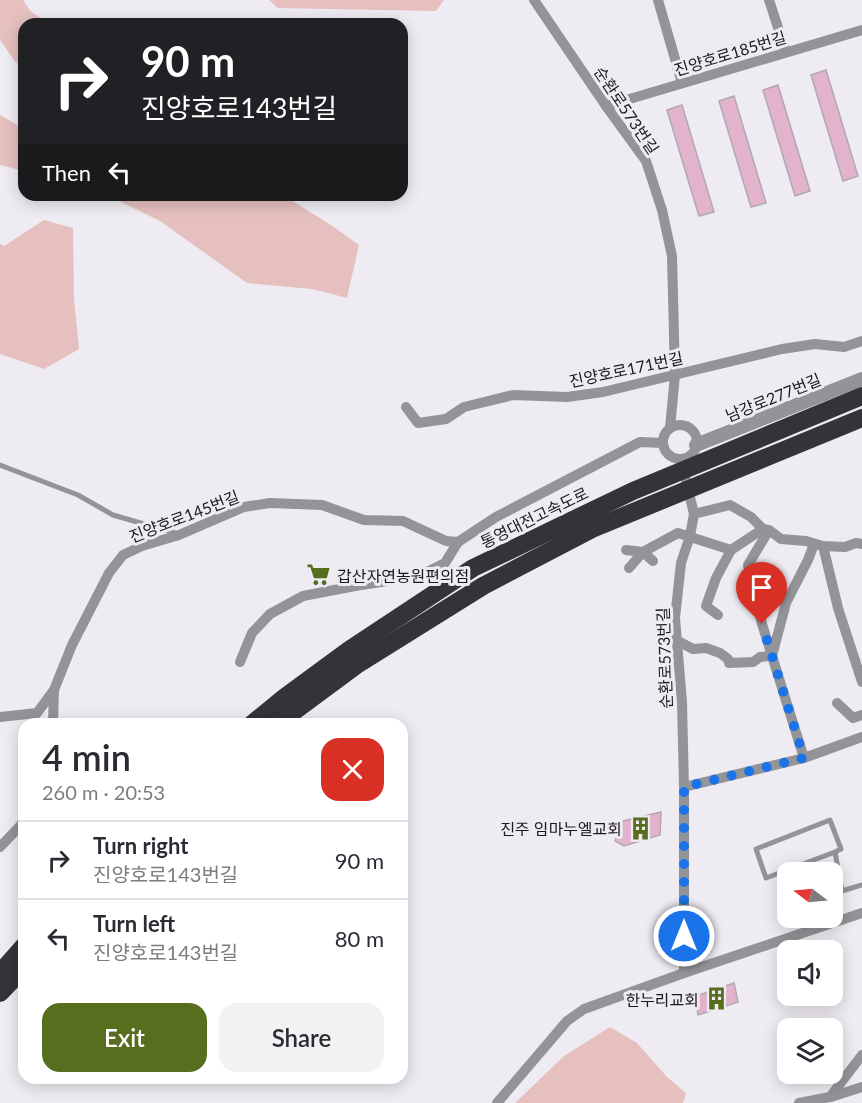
<!DOCTYPE html>
<html lang="en">
<head>
<meta charset="utf-8">
<style>
  body { margin:0; font-family:Lato,"Noto Sans KR",sans-serif; background:#f2f2f3; color:#2b2b33; height:100vh; display:flex; flex-direction:column; font-size:22px; white-space:nowrap }
  * { box-sizing:border-box; margin:0 }
  p { font-size:20px; color:#7c7c81 }
  .icon { flex:none; width:33px; height:33px; fill:none; stroke:currentColor; stroke-width:2; stroke-linecap:round; stroke-linejoin:round }
  .map { position:relative; flex:1; overflow:hidden }
  .side { position:absolute; left:18px; top:718px; width:390px; height:366px; display:flex; flex-direction:column; background:#fff; border-radius:18px; box-shadow:0 3px 15px #0003 }
  .side>* { flex:none }
  .hud { position:absolute; left:18px; top:18px; width:390px; height:183px; border-radius:18px; box-shadow:0 3px 15px #0003; background:#202124; color:#fff; overflow:hidden }
  .needle { width:39px; rotate:286deg }
  .controls { position:absolute; left:777px; top:862px; display:grid; gap:12px }
  .controls a { display:grid; place-items:center; width:66px; height:66px; border-radius:12px; background:#fff; box-shadow:0 3px 15px #0003; font-size:30px }
  .pin { position:absolute; display:grid; place-items:center; width:51px; height:51px; color:#fff; margin:-62px -26px; border-radius:50% 50% 50% 0; rotate:-45deg; box-shadow:0 0 6px #0007 }
  .pin .icon { rotate:45deg }
  .me { position:absolute; width:66px; margin:-33px; rotate:0deg; stroke-linejoin:round; filter:drop-shadow(0 0 4px #0008) }
  .turn { display:flex; align-items:center; gap:21px; height:126px; padding:0 24px; font-size:27px }
  .turn .icon { width:78px; height:78px; stroke-width:2.5 }
  .turn b { display:block; font-size:42px; line-height:51px }
  .then { display:flex; align-items:center; height:57px; padding:0 24px; background:#0003; gap:12px; font-size:22px }
  .round { display:grid; place-items:center; flex:none; width:63px; height:63px; border-radius:18px; background:#f2f2f3 }
  .overview { display:flex; align-items:center; justify-content:space-between; height:102px; padding:0 24px }
  h1 { font-size:36px; font-weight:600; line-height:45px }
  .cta { display:flex; gap:12px; margin-top:auto; padding:12px 24px }
  .cta a { flex:1; height:69px; border-radius:18px; background:#576e1f; color:#fff; font-size:24px; font-weight:600; line-height:69px; text-align:center }
  .cta a+a { background:#f2f2f3; color:#2b2b33 }
  ul { padding:0; list-style:none }
  li { display:flex; align-items:center; gap:18px; height:78px; padding:0 24px; border-top:2px solid #e1e1e2 }
  li div { flex:1 }
  li b { display:block; font-size:22px }
  li em { font-style:normal }
  .map>svg:first-child { display:block }
  .green { fill:#e5c0bf }
  .building { fill:#e3b3cd; stroke:#b0a9ad; stroke-width:1.5 }
  .lines { fill:none; stroke-linecap:round; stroke-linejoin:round }
  .service { stroke:#939497; stroke-width:5 }
  .minor { stroke:#939497; stroke-width:10 }
  .tertiary { stroke:#939497; stroke-width:14 }
  .motorway { stroke:#333439; stroke-width:18 }
  .route { stroke:#1a73e8; stroke-width:10; stroke-dasharray:0 18 }
  .labels { text-anchor:middle; dominant-baseline:central; stroke-width:6; stroke-linejoin:round; paint-order:stroke }
  .street-label { font-size:16px; fill:#1c1a1d; stroke:#efebf2 }
  .poi-label { font-size:16px; fill:#1c1a1d; stroke:#efebf2; text-anchor:end }
</style>
</head>
<body>
<div class="map">
<svg width="862" height="1103" viewBox="0 0 862 1103">
  <rect width="100%" height="100%" fill="#efebf2"/>
  <!-- green -->
  <g class="green">
    <polygon points="0,0 23,0 31,12 50,24 24,24 24,70 14,60 0,40"/>
    <polygon points="269,0 444,0 436,11 278,8"/>
    <polygon points="0,115 24,129 24,171 0,165"/>
    <polygon points="107,195 286,195 294,202 331,225 359,245 347,298 312,289 247,283 160,221"/>
    <polygon points="44,220 73,228 74,299 79,349 44,369 0,354 0,244 4,246"/>
    <polygon points="610,1027 637,1043 667,1077 686,1093 683,1103 515,1103 564,1056"/>
  </g>
  <!-- building -->
  <g class="building">
    <polygon points="826,70 858,176 843,181 811,75"/>
    <polygon points="778,85 810,191 795,196 763,90"/>
    <polygon points="734,96 766,203 751,207 719,101"/>
    <polygon points="682,105 714,212 699,216 667,110"/>
    <polygon points="661,812 660,835 624,846 615,841 623,821"/>
    <polygon points="734,983 738,1002 698,1015 696,996"/>
  </g>
  <g class="lines">
    <!-- service -->
    <g class="service">
      <polyline points="0,465 78,495 113,515 175,533"/>
      <polyline points="835,852 766,878 756,849 830,820 841,849 835,852 842,891 862,885"/>
    </g>
    <!-- minor -->
    <g class="minor">
      <polyline points="534,0 606,106 646,161 662,210 672,256 675,375 670,428"/>
      <polyline points="658,0 682,83"/>
      <polyline points="769,0 786,52"/>
      <polyline points="606,106 862,30"/>
      <polyline points="406,407 418,423 446,419 464,407 513,395 567,397 603,392 782,349 815,344 844,347 862,341"/>
      <circle cx="680" cy="442" r="17"/>
      <polyline points="681,459 694,514 690,536 681,563 675,618 682,702 684,787 684,973"/>
      <polyline points="694,514 730,505 751,517 763,529 768,530"/>
      <polyline points="823,546 838,608 862,682"/>
      <polyline points="626,550 643,552 629,568"/>
      <polyline points="653,561 643,552 678,533 731,550 763,529"/>
      <polyline points="718,615 706,606 716,578 731,550"/>
      <polyline points="676,640 693,649 706,648 720,653 728,659 729,663 753,662 760,657 772,656"/>
      <polyline points="772,656 786,603 808,560 814,544 817,545"/>
      <polyline points="240,662 252,633 270,614 303,596 355,586 419,576 445,563 458,542"/>
      <polyline points="837,703 853,718 862,715"/>
      <polyline points="0,717 37,713 54,690 72,645 109,573 123,555 142,546 179,535 244,507 270,503 322,505 364,520 403,521 446,541 458,542 496,517 640,442 663,443"/>
      <polyline points="53,724 54,690"/>
      <polyline points="804,758 762,624 748,565 769,530 781,539 806,541 823,546 845,547 856,543 862,544"/>
      <polyline points="684,787 804,758 862,737"/>
      <polyline points="0,847 21,825 24,819"/>
      <polyline points="831,1097 862,1087"/>
      <polyline points="497,1103 567,1021 584,1009 684,973 862,913"/>
      <polyline points="799,1103 830,1097 862,1055"/>
    </g>
    <!-- tertiary -->
    <polyline class="tertiary" points="696,445 862,379"/>
    <!-- motorway -->
    <g class="motorway">
      <polyline points="252,724 285,697 349,650 473,568 633,491 862,396"/>
      <polyline points="277,724 358,664 483,586 592,529 862,418"/>
      <polyline points="0,973 24,946"/>
      <polyline points="0,993 24,968"/>
    </g>
  </g>
  <g class="lines">
    <!-- route -->
    <polyline class="route" points="684,936 684,787 804,758 762,624"/>
  </g>
  <!-- icons -->
  <defs>
    <symbol id="supermarket-bare" viewBox="-9 -9 18 18"><path d="M-6-5.5h2.5l.6 2H6L4.5 2H-2.5L-4.4-4H-6ZM-1.5 3.2a1.3 1.3 0 1 0 .1 0ZM3 3.2a1.3 1.3 0 1 0 .1 0Z" fill="#576e1f" stroke="#efebf2" stroke-width="2.5" paint-order="stroke"/></symbol>
    <symbol id="building-bare" viewBox="-9 -9 18 18"><path d="M-4-6H4V6H1V3H-1V6H-4ZM-2.5-4.3h1.7v1.8h-1.7ZM.8-4.3h1.7v1.8H.8ZM-2.5-1h1.7V.8h-1.7ZM.8-1h1.7V.8H.8Z" fill="#576e1f" stroke="#efebf2" stroke-width="2.5" paint-order="stroke"/></symbol>
  </defs>
  <g fill-rule="evenodd">
    <use href="#supermarket-bare" x="302" y="558" width="33" height="33"/>
    <use href="#building-bare" x="624" y="812" width="33" height="33"/>
    <use href="#building-bare" x="700" y="982" width="33" height="33"/>
  </g>
  <g class="labels">
    <!-- street labels -->
    <g class="street-label">
      <text transform="translate(730 53) rotate(-17)">진양호로185번길</text>
      <text transform="translate(627 110) rotate(56)">순환로573번길</text>
      <text transform="translate(626 369) rotate(-12)">진양호로171번길</text>
      <text transform="translate(773 397) rotate(-22)">남강로277번길</text>
      <text transform="translate(184 516) rotate(-21)">진양호로145번길</text>
      <text transform="translate(534 517) rotate(-26)">통영대전고속도로</text>
      <text transform="translate(664 658) rotate(-92)">순환로573번길</text>
    </g>
    <!-- poi labels -->
    <g class="poi-label">
      <text x="337" y="575" text-anchor="start">갑산자연농원편의점</text>
      <text x="622" y="828">진주 임마누엘교회</text>
      <text x="699" y="999">한누리교회</text>
    </g>
  </g>
</svg>
<div class="controls">
<a><svg class="needle" viewBox="-14 -14 28 28"><path d="M0-13l5 13h-10z" fill="#e53935"/><path d="M0 13l5-13h-10z" fill="#7c7c81"/></svg></a>
<a><svg class="icon" aria-label="sound" viewBox="0 0 24 24"><path d="M4 9h4l5-4v14l-5-4H4zM17 9q2 3 0 6"/></svg></a>
<a><svg class="icon" aria-label="layers" viewBox="0 0 24 24"><path d="M12 4l9 5-9 5-9-5zM3 14l9 5 9-5"/></svg></a>
</div>
<div class="pin" style="left:762px;top:624px;background:#d93025"><svg class="icon" aria-label="arrive" viewBox="0 0 24 24"><path d="M6 21V4h12l-3 4 3 4H6"/></svg></div>
<svg class="me" style="left:684px;top:936px" viewBox="-20 -20 40 40"><circle r="17" fill="#1a73e8" stroke="#fff" stroke-width="3"/><path d="M0-11L8 9 0 5-8 9z" fill="#fff"/></svg>
<div class="hud">
<div class="turn"><svg class="icon" aria-label="right" viewBox="0 0 24 24"><path d="M7 20v-9h11M14 6l5 5-5 5"/></svg><div><b>90 m</b>진양호로143번길</div></div>
<div class="then">Then<svg class="icon" aria-label="left" viewBox="0 0 24 24"><path d="M17 20v-9H6M10 6l-5 5 5 5"/></svg></div>
</div>
<section class="side">
<div class="overview"><div><h1>4 min</h1><p>260 m · 20:53</p></div><a class="round" style="background:#d93025;color:#fff"><svg class="icon" aria-label="close" viewBox="0 0 24 24"><path d="M6 6l12 12M18 6L6 18"/></svg></a></div>
<ul>
<li><svg class="icon" aria-label="right" viewBox="0 0 24 24"><path d="M7 20v-9h11M14 6l5 5-5 5"/></svg><div><b>Turn right</b><p>진양호로143번길</p></div><em>90 m</em></li>
<li><svg class="icon" aria-label="left" viewBox="0 0 24 24"><path d="M17 20v-9H6M10 6l-5 5 5 5"/></svg><div><b>Turn left</b><p>진양호로143번길</p></div><em>80 m</em></li>
</ul>
<div class="cta"><a>Exit</a><a>Share</a></div>
</section>
</div>
</body>
</html>
